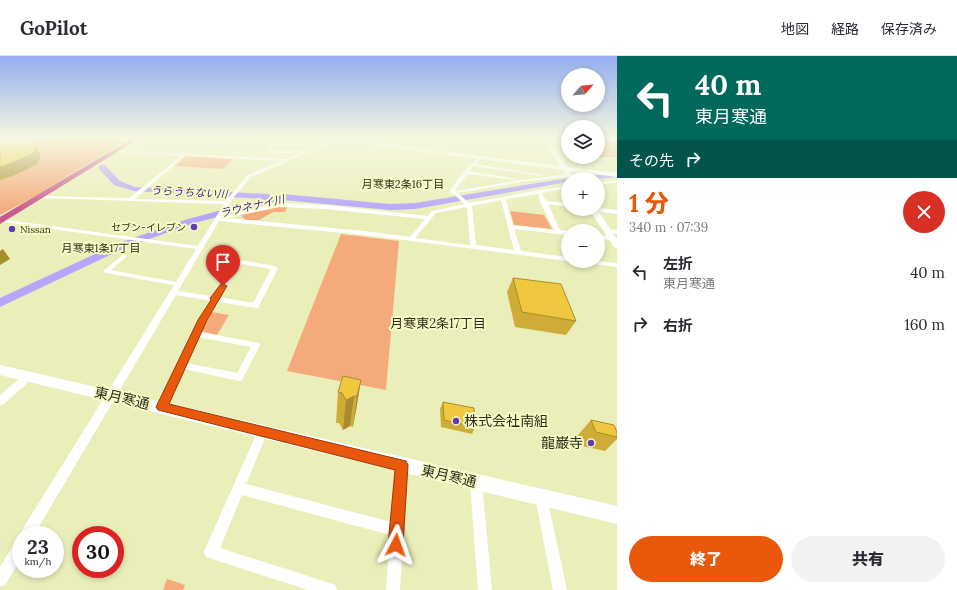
<!DOCTYPE html>
<html lang="ja">
<head>
<meta charset="utf-8">
<style>
  body { margin:0; font-family:Lora,"Noto Sans JP",serif; background:#f2f2f3; color:#2b2b33; height:100vh; display:flex; flex-direction:column; font-size:15px; white-space:nowrap }
  * { box-sizing:border-box; margin:0 }
  p { font-size:13px; color:#7c7c81 }
  .icon { flex:none; width:22px; height:22px; fill:none; stroke:currentColor; stroke-width:2; stroke-linecap:round; stroke-linejoin:round }
  .map { position:relative; flex:1; overflow:hidden }
  .side { display:flex; flex-direction:column; background:#fff; width:340px }
  .side>* { flex:none }
  .guide { background:#00695c; color:#fff; overflow:hidden }
  .needle { width:26px; rotate:63deg }
  .tools { position:absolute; left:561px; top:12px; display:grid; gap:8px }
  .tools a { display:grid; place-items:center; width:44px; height:44px; border-radius:50%; background:#fff; box-shadow:0 2px 6px #0003; font-size:20px }
  .speed { position:absolute; left:12px; top:470px; display:flex; gap:8px; font-size:20px; font-weight:700; text-align:center }
  .speed>* { display:grid; place-content:center; width:52px; height:52px; border-radius:50%; background:#fff; box-shadow:0 2px 6px #0003; line-height:1 }
  .speed small { font-size:10px; font-weight:400 }
  .speed .limit { border:6px solid #d22; background:#fff; color:#111 }
  .pin { position:absolute; display:grid; place-items:center; width:34px; height:34px; color:#fff; margin:-41px -17px; border-radius:50% 50% 50% 0; rotate:-45deg; box-shadow:0 0 4px #0007 }
  .pin .icon { rotate:45deg }
  .me { position:absolute; width:44px; margin:-22px; rotate:4deg; stroke-linejoin:round; filter:drop-shadow(0 0 3px #0008) }
  .turn { display:flex; align-items:center; gap:14px; height:84px; padding:0 12px; font-size:18px }
  .turn .icon { width:52px; height:52px; stroke-width:2.5 }
  .turn b { display:block; font-size:28px; line-height:34px }
  .then { display:flex; align-items:center; height:38px; padding:0 12px; background:#0003; gap:8px; font-size:15px }
  .round { display:grid; place-items:center; flex:none; width:42px; height:42px; border-radius:21px; background:#f2f2f3 }
  .headline { display:flex; align-items:center; justify-content:space-between; height:68px; padding:0 12px }
  h1 { font-size:24px; font-weight:800; line-height:30px; color:#ea580c }
  .primary-button { display:flex; gap:8px; margin-top:auto; padding:8px 12px }
  .primary-button a { flex:1; height:46px; border-radius:24px; background:#ea580c; color:#fff; font-size:16px; font-weight:800; line-height:46px; text-align:center }
  .primary-button a+a { background:#f2f2f3; color:#2b2b33 }
  ul { padding:0; list-style:none }
  li { display:flex; align-items:center; gap:12px; height:52px; padding:0 12px }
  li div { flex:1 }
  li b { display:block; font-size:15px }
  li em { font-style:normal }
  header { display:flex; align-items:center; gap:24px; box-sizing:border-box; height:56px; padding:0 20px; background:#fff; border-bottom:1px solid #e1e1e2 }
  header strong { font-size:19px }
  nav { display:flex; gap:22px; margin-inline-start:auto; font-size:14px }
  main { display:flex; flex:1; min-height:0 }
  .map>svg:first-child { display:block }
  .green { fill:#f5aa7c }
  .lines { fill:none; stroke-linecap:round; stroke-linejoin:round }
  .river { fill:#b6a5fc; fill-rule:evenodd }
  .street { fill:#fff; fill-rule:evenodd }
  .secondary { fill:#fff; fill-rule:evenodd }
  .highway { fill:#ca5990; fill-rule:evenodd }
  .wall { fill:#ceac37 }
  .shaded-wall { fill:#a88c2d }
  .building { fill:#f0c840; stroke:#a88c2d }
  .route { fill:#ea580c; stroke:#983908 }
  .poi-dot { fill:#603cb4; stroke:#f7fcc7; stroke-width:1.5 }
  .labels { text-anchor:middle; dominant-baseline:central; stroke-width:4; stroke-linejoin:round; paint-order:stroke }
  .far-poi-label { font-size:10px; fill:#2c2e19; stroke:#f7fcc7; text-anchor:end }
  .far-neighbourhood-label { font-size:11px; fill:#2c2e19; stroke:#f7fcc7 }
  .far-water-label { font-size:11px; font-style:italic; fill:#481896; stroke:#f7fcc7 }
  .neighbourhood-label { font-size:13px; fill:#2c2e19; stroke:#f7fcc7 }
  .near-street-label { font-size:14px; fill:#2c2e19; stroke:#f7fcc7 }
  .near-poi-label { font-size:14px; fill:#2c2e19; stroke:#f7fcc7; text-anchor:start }
</style>
</head>
<body>
<header>
<strong>GoPilot</strong>
<nav><a>地図</a><a>経路</a><a>保存済み</a></nav>
</header>
<main>
<div class="map">
<svg width="617" height="534" viewBox="0 0 617 534">
  <rect width="100%" height="100%" fill="#eaefba"/>
  <!-- green -->
  <g class="green">
    <polygon points="0,82 129,82 37,139 0,159"/>
    <polygon points="607,84 617,86 617,101 598,101 598,91"/>
    <polygon points="186,100 233,103 223,113 175,110"/>
    <polygon points="279,151 287,151 285,156 273,156 259,164 245,164 241,159"/>
    <polygon points="510,155 544,159 552,173 514,169"/>
    <polygon points="341,178 399,185 386,334 287,315"/>
    <polygon points="212,256 229,259 217,279 203,276 202,274 207,263"/>
    <polygon points="167,523 185,529 183,534 163,534"/>
  </g>
  <g class="lines">
    <!-- river -->
    <g class="river">
      <polygon points="99,109 105,109 120,125 135,131 267,138 270,139 271,141 283,138 390,148 415,147 568,122 571,123 568,123 568,126 415,153 390,154 283,144 194,167 127,191 0,251 0,242 119,187 188,163 264,143 134,135 114,129 99,113"/>
      <polygon points="617,117 617,121 598,123 574,123 578,121"/>
    </g>
    <!-- street -->
    <g class="street">
      <path d="M337,82l3,1 -89,38 -18,21 -12,20h3v-2l2,-1 53,-12 46,2 103,11 4,-5 32,-7 -10,-10h-3l-1,-4 14,-19 16,-15 2,1 -6,7 67,11 -2,1 -67,-10 -4,5 45,8 -2,1 -45,-6 -13,16 1,1 65,-11 50,-6v2h-2l-48,6 -63,11 11,10 70,-13 29,-4v2l-26,5 4,8 22,2v4l-20,-3 12,26 8,1v4l-54,-6 7,22 47,6v4l-204,-26 -145,-14 -41,70 33,5 27,-35 2,-1 35,6 3,2 -20,40h-3l-36,-6 -13,19 -5,11 58,11 1,2 -18,35 -3,1 -55,-12 -18,41 -4,1 -4,-1 -1,-3 41,-87 14,-19 -36,-6 -142,240h-13v1l-1,-1 2,-5 152,-245 -68,-12 -3,-2 21,-17 2,1v2l-15,13 65,12 20,-33 -194,-27 -2,-1v-2l198,27 26,-42 -183,-6 -2,-1 2,-1 88,2 52,-42 -67,-4 1,-2 171,9 15,-6h-32l3,-9 48,1zM274,90l42,1 -11,4h-33zM185,100l97,5 -35,14 -21,26 -91,-2zM538,138l2,8 14,28 -41,-5 -7,-26zM501,144l13,50 -38,-5 -4,-39zM279,151l46,2 100,10 -15,18 -46,-6 -137,-13zM467,151l3,38 -55,-7 21,-25zM242,208l29,5 -18,34 -35,-6zM198,281l53,10 -14,26 -50,-10z"/>
      <polygon points="617,124 617,126 598,129 598,127"/>
      <polygon points="598,152 617,154 617,158 594,155 591,153 598,153"/>
      <polygon points="607,173 617,174 617,178 605,176 605,174"/>
      <polygon points="598,179 612,180 615,182 612,184 598,183"/>
      <polygon points="582,205 598,205 617,207 617,211 585,207"/>
      <polygon points="29,316 32,317 34,320 32,323 4,348 0,349 0,339 26,317"/>
      <polygon points="263,370 267,372 268,375 246,428 391,466 396,409 398,405 402,403 406,405 408,409 400,534 386,534 390,479 242,439 220,492 330,527 335,529 337,534 308,534 206,501 204,496 206,491 259,372"/>
      <polygon points="476,421 480,423 482,427 492,534 478,534 470,427 472,423"/>
      <polygon points="541,435 545,437 547,441 567,534 553,534 535,441 537,437"/>
      <polygon points="21,482 21,502 5,529 0,531 0,511 16,484"/>
    </g>
    <!-- secondary -->
    <g class="secondary">
      <polygon points="326,82 337,82 560,110 542,82 546,82 567,111 617,117 617,121 569,115 575,123 569,123 563,114 328,83"/>
      <polygon points="589,153 597,153 617,183 617,192 614,191"/>
      <polygon points="0,309 617,450 617,468 0,319"/>
    </g>
    <!-- highway -->
    <polygon class="highway" points="133,82 140,82 0,168 0,161"/>
  </g>
  <!-- wall -->
  <g class="wall">
    <polygon points="513,222 576,265 566,279 515,271 507,236"/>
    <polygon points="361,324 356,354 353,371 350,370 343,374 339,367 336,367 338,336"/>
    <polygon points="443,346 475,371 472,378 441,371 440,353"/>
    <polygon points="591,364 617,376 617,383 605,395 582,390 578,379"/>
  </g>
  <!-- shaded-wall -->
  <g class="shaded-wall">
    <polygon points="36,89 40,98 40,103 37,108 15,119 0,124 0,111"/>
    <polygon points="3,193 10,203 0,209 0,195"/>
    <polygon points="361,324 356,354 353,371 357,340"/>
    <polygon points="354,340 350,370 343,374 346,344"/>
  </g>
  <!-- building -->
  <g class="building">
    <polygon points="0,82 22,82 33,86 36,89 35,94 32,98 9,108 0,111"/>
    <polygon points="513,222 561,228 576,265 522,256"/>
    <polygon points="343,320 361,324 357,340 354,340 346,344 342,337 338,336"/>
    <polygon points="443,346 474,352 475,371 444,364"/>
    <polygon points="591,364 614,369 617,376 617,381 596,376"/>
  </g>
  <!-- sky -->
  <linearGradient id="sky" x2="0" y2="1"><stop stop-color="#94aef0"/><stop offset="0.53" stop-color="#f6f8e0"/><stop offset="1" stop-color="#f6f8e0" stop-opacity="0"/></linearGradient>
  <rect width="617" height="156" fill="url(#sky)"/>
  <!-- route -->
  <polygon class="route" points="223,228 227,230 207,264 169,348 406,405 408,409 403,489 401,494 396,496 390,494 388,489 395,414 158,354 156,351 198,264 211,244 210,242 211,241 220,229"/>
  <!-- markers -->
  <g class="poi-dot">
    <circle cx="194" cy="171" r="4"/>
    <circle cx="12" cy="173" r="4"/>
    <circle cx="456" cy="365" r="4"/>
    <circle cx="591" cy="387" r="4"/>
  </g>
  <g class="labels">
    <!-- far-poi labels -->
    <g class="far-poi-label">
      <text x="186" y="171">セブン-イレブン</text>
      <text x="20" y="173" text-anchor="start">Nissan</text>
    </g>
    <!-- far-neighbourhood labels -->
    <g class="far-neighbourhood-label">
      <text x="403" y="128">月寒東2条16丁目</text>
      <text x="101" y="192">月寒東1条17丁目</text>
    </g>
    <!-- far-water labels -->
    <g class="far-water-label">
      <text transform="translate(189 136) rotate(3)">うらうちない川</text>
      <text transform="translate(252 150) rotate(-13)">ラウネナイ川</text>
    </g>
    <!-- neighbourhood labels -->
    <g class="neighbourhood-label">
      <text x="438" y="267">月寒東2条17丁目</text>
    </g>
    <!-- near-street labels -->
    <g class="near-street-label">
      <text transform="translate(122 342) rotate(13)">東月寒通</text>
      <text transform="translate(449 420) rotate(13)">東月寒通</text>
    </g>
    <!-- near-poi labels -->
    <g class="near-poi-label">
      <text x="464" y="365">株式会社南組</text>
      <text x="583" y="387" text-anchor="end">龍巌寺</text>
    </g>
  </g>
</svg>
<div class="tools">
<a><svg class="needle" viewBox="-14 -14 28 28"><path d="M0-13l5 13h-10z" fill="#e53935"/><path d="M0 13l5-13h-10z" fill="#7c7c81"/></svg></a>
<a><svg class="icon" aria-label="layers" viewBox="0 0 24 24"><path d="M12 4l9 5-9 5-9-5zM3 14l9 5 9-5"/></svg></a>
<a>+</a>
<a>−</a>
</div>
<div class="speed"><div>23<small>km/h</small></div><div class="limit">30</div></div>
<div class="pin" style="left:223px;top:230px;background:#d93025"><svg class="icon" aria-label="arrive" viewBox="0 0 24 24"><path d="M6 21V4h12l-3 4 3 4H6"/></svg></div>
<svg class="me" style="left:396px;top:489px" viewBox="-20 -20 40 40"><path d="M0-17L14 15 0 8-14 15z" fill="#ea580c" stroke="#fff" stroke-width="4"/></svg>
</div>
<section class="side">
<div class="guide">
<div class="turn"><svg class="icon" aria-label="left" viewBox="0 0 24 24"><path d="M17 20v-9H6M10 6l-5 5 5 5"/></svg><div><b>40 m</b>東月寒通</div></div>
<div class="then">その先<svg class="icon" aria-label="right" viewBox="0 0 24 24"><path d="M7 20v-9h11M14 6l5 5-5 5"/></svg></div>
</div>
<div class="headline"><div><h1>1 分</h1><p>340 m · 07:39</p></div><a class="round" style="background:#d93025;color:#fff"><svg class="icon" aria-label="close" viewBox="0 0 24 24"><path d="M6 6l12 12M18 6L6 18"/></svg></a></div>
<ul>
<li><svg class="icon" aria-label="left" viewBox="0 0 24 24"><path d="M17 20v-9H6M10 6l-5 5 5 5"/></svg><div><b>左折</b><p>東月寒通</p></div><em>40 m</em></li>
<li><svg class="icon" aria-label="right" viewBox="0 0 24 24"><path d="M7 20v-9h11M14 6l5 5-5 5"/></svg><div><b>右折</b></div><em>160 m</em></li>
</ul>
<div class="primary-button"><a>終了</a><a>共有</a></div>
</section>
</main>
</body>
</html>
